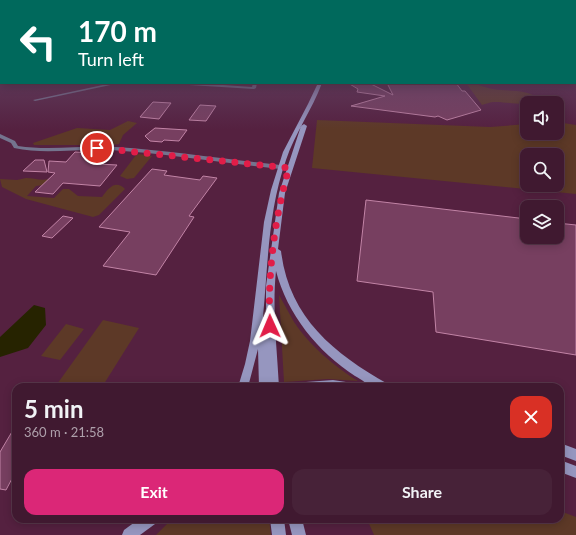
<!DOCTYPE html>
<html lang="en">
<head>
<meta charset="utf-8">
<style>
  body { margin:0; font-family:Lato,sans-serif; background:#472238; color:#f1f3f6; height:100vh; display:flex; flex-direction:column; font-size:15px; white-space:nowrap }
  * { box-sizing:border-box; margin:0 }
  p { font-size:13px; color:#aea0ab }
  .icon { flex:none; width:22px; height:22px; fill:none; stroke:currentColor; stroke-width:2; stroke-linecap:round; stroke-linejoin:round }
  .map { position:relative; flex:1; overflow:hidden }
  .side { position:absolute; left:12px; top:383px; width:552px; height:140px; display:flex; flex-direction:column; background:#401930; border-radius:12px; box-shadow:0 2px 10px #0003,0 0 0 1px #59384c }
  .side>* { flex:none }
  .banner { position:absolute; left:0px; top:0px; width:576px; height:84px; box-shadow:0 2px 10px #0003,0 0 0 1px #59384c; background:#00695c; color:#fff; overflow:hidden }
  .controls { position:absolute; left:520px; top:96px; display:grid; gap:8px }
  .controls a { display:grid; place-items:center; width:44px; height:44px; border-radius:8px; background:#401930; box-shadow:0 2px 10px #0003,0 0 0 1px #59384c; font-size:20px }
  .pin { position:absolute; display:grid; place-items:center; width:34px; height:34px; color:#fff; margin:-17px; border:2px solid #fff; border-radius:50%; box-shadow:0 1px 4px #0007 }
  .me { position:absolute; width:44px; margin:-22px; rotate:359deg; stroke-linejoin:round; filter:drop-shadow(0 0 3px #0008) }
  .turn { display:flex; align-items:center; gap:14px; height:84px; padding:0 12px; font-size:18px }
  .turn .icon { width:52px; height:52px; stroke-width:2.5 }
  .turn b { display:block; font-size:28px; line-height:34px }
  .round { display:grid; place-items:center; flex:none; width:42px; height:42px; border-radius:12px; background:#472238 }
  .overview { display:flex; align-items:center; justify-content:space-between; height:68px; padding:0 12px }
  h1 { font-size:24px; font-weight:700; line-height:30px }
  .primary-button { display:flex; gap:8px; margin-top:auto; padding:8px 12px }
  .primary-button a { flex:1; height:46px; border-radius:12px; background:#db2777; color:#fff; font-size:16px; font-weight:700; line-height:46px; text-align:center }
  .primary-button a+a { background:#472238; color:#f1f3f6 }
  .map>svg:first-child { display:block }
  .green { fill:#5d3927; fill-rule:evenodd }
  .water { fill:#262300 }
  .building { fill:#773f60; stroke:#c284a6 }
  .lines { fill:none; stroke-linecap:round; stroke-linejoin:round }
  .street { fill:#74748e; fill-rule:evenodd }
  .secondary { fill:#9696bf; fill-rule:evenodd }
  .route { stroke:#e11d48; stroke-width:7; stroke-dasharray:0 12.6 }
</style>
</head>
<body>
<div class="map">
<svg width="576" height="535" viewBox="0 0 576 535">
  <rect width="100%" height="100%" fill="#552140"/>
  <!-- green -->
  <g class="green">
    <path d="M466,83c11,0 16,4 27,6 14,3 34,-1 46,10 -10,10 -32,2 -45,3 -4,0 -8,2 -12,3z"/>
    <path d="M317,120l173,7 37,-3v9h30v-11l19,3v69l-264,-26zM527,155h30v30h-30z"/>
    <polygon points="128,121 137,123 123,135 119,144 113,145 34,145 33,143 77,128 110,130"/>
    <polygon points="139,154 152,156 134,178 127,179 120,176 136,155"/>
    <path d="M26,178c8,0 14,3 23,1l-6,6 -7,1 -9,10 27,2 9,-9h6l9,7 24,1c6,-8 13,-18 23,-8l-26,26 -6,2 -67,-18 -24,-12 -2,-8 17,1z"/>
    <path d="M279,295c5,9 10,18 15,27 15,23 41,45 64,59l-30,-2 -44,3z"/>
    <polygon points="103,320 139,328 102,387 55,387"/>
    <polygon points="66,324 84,329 60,360 41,356"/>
    <polygon points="560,511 576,517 576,535 374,535 367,519 560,519"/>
    <polygon points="172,519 269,519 271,535 156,535"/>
  </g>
  <!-- water -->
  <polygon class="water" points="34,305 45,308 46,325 28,348 0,357 0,337"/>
  <!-- building -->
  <g class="building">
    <polygon points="348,83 369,83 393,95 387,83 456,83 462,91 465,91 481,110 447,120 438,116 435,117 351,106 385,96 357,92 358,89"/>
    <polygon points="153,102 171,103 159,119 140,117"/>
    <polygon points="200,105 216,106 206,121 189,120"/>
    <polygon points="155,128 187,130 179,141 164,140 162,142 150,141 145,136"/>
    <polygon points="75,152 106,154 97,164 117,165 100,186 63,183 53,194 35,192 55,173 48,172 49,161 66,162"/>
    <polygon points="35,160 44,160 47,172 23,171"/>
    <polygon points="152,169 167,171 164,175 200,180 203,176 217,178 189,216 194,217 156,275 103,266 130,232 99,227"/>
    <polygon points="366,200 527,219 527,237 557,237 557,223 576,225 576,355 436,332 433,292 357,281"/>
    <polygon points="63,216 73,218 52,238 42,236"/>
    <polygon points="16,425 16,471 6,490 0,489 0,452"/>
  </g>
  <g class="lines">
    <!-- street -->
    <g class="street">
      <polygon points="112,83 120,83 35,101 33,100"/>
      <polygon points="171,83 194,83 252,87 253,83 257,83 256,88 254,89 173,84"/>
      <path d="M0,134l15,7 3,5c32,5 65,-1 98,1 58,4 115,13 173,19l3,2 -3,2c-59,-6 -118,-16 -178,-20 -32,-2 -65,5 -97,-2l-3,-5 -11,-5z"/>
    </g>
    <!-- secondary -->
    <g class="secondary">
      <path d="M318,83h4c-10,27 -27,50 -36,77 -18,51 -18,105 -23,157l3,2v-33l13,-93 22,-67 3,-2 3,2 -22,67 -7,56 3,2c8,66 52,102 107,133l1,3c-4,0 -11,1 -15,0 -6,-2 -13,-8 -19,-11 -37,-24 -68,-62 -79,-105 -4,38 1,77 3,116h-20l-1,-38 -10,38h-10l7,-23 5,-23 14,-119 7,-32 12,-38 25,-48z"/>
      <polygon points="333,380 359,384 360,387 301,387 302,384 306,382"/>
      <polygon points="560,443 576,449 576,461 560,455"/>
      <polygon points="560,460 576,466 576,478 560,472"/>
      <polygon points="139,519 157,519 155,524 140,535 122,535 124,530"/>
      <polygon points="270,519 284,519 286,535 272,535"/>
      <polygon points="288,519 302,519 306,535 292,535"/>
    </g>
  </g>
  <!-- sky -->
  <linearGradient id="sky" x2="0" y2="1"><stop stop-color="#2f1223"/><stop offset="0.43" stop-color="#624364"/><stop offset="1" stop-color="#624364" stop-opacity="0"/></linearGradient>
  <rect width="576" height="129" fill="url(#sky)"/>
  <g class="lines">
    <!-- route -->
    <path class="route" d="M97,148l192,20c-14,47 -22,109 -19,158"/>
  </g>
</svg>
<div class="controls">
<a><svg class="icon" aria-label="sound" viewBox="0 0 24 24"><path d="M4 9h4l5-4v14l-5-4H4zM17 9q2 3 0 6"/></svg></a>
<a><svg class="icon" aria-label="search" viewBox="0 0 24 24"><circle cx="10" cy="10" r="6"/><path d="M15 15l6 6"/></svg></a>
<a><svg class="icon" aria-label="layers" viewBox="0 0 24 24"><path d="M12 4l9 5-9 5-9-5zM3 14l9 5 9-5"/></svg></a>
</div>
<div class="pin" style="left:97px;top:148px;background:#d93025"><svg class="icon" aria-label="arrive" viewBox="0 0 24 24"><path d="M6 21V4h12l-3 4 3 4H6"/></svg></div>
<svg class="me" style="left:270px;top:326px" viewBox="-20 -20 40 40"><path d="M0-17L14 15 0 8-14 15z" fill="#e11d48" stroke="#fff" stroke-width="4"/></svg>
<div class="banner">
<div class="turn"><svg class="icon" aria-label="left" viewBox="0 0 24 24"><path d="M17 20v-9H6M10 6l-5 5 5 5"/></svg><div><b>170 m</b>Turn left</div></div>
</div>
<section class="side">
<div class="overview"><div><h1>5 min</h1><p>360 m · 21:58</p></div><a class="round" style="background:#d93025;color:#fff"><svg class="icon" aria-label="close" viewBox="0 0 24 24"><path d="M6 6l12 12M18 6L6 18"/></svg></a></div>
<div class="primary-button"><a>Exit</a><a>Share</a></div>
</section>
</div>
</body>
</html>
